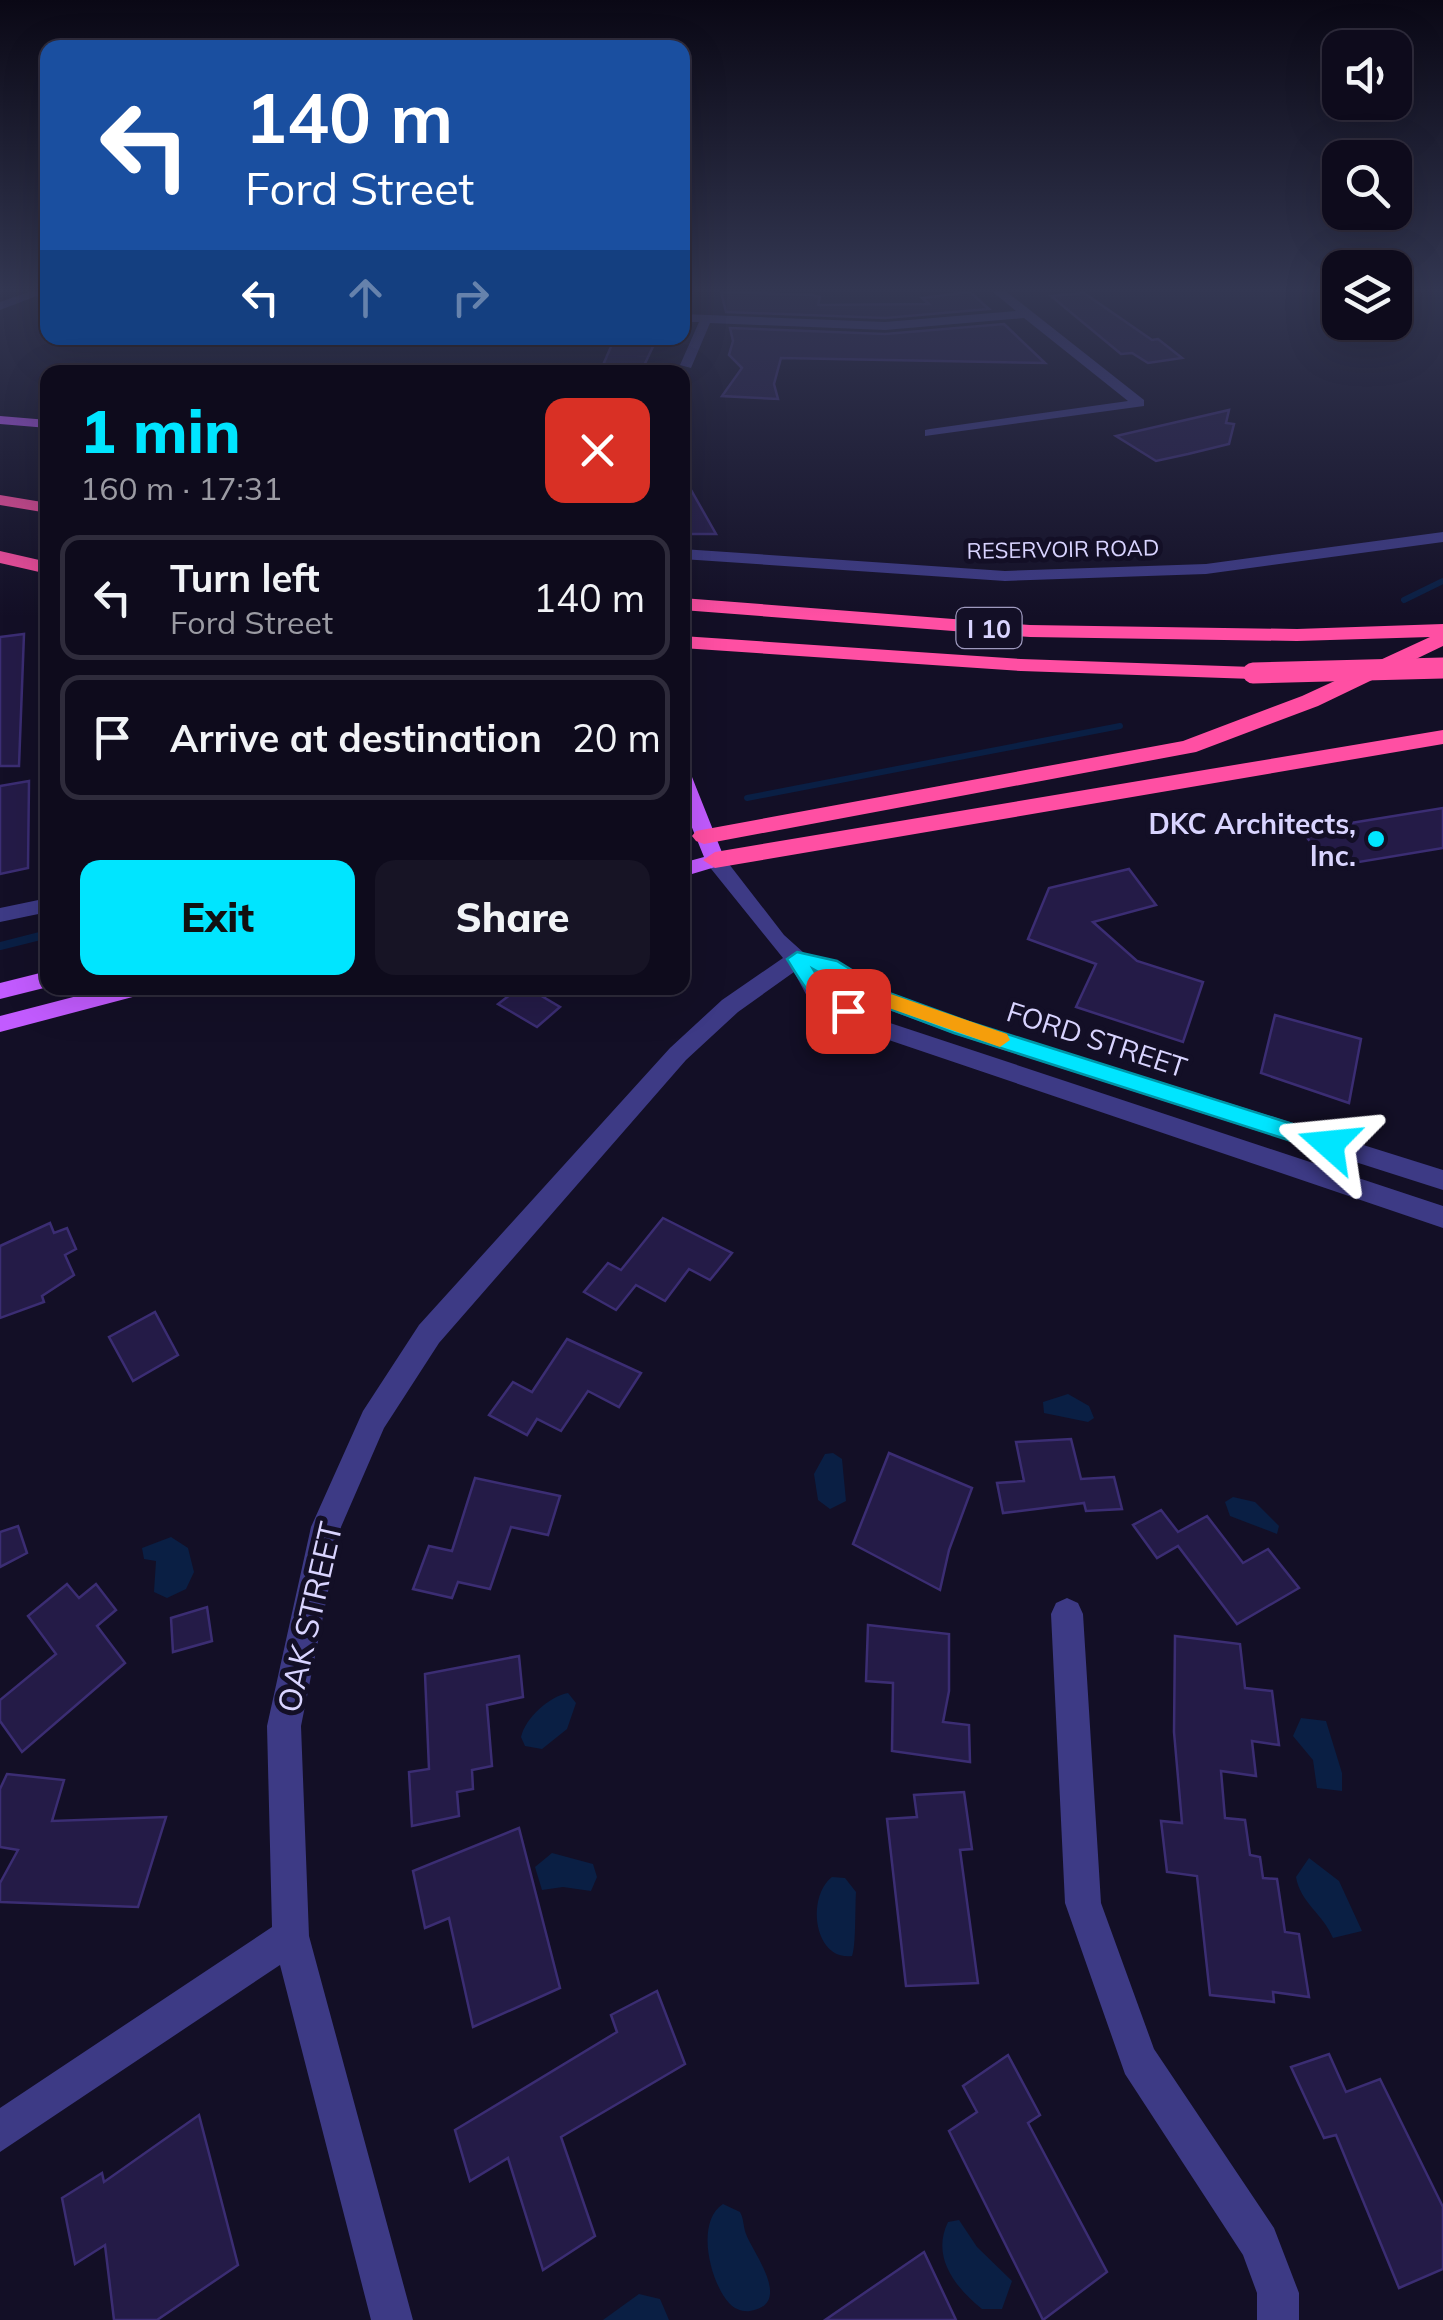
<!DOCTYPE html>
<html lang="en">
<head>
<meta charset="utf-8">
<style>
  body { margin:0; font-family:Mulish,sans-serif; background:#171425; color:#f1f3f6; height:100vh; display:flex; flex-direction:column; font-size:38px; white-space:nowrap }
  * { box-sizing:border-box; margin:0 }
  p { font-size:32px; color:#9b9ba3 }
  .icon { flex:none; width:55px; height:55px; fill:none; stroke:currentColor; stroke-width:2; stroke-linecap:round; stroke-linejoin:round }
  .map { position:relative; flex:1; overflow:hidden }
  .sheet { position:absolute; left:40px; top:365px; width:650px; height:630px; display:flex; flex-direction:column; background:#0e0b1c; border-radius:20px; box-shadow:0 10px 40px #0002,0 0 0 2px #2e2b3b }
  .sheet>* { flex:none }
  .guide { position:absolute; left:40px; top:40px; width:650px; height:305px; border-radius:20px; box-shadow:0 10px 40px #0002,0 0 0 2px #2e2b3b; background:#1a4fa0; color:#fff; overflow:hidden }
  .fabs { position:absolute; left:1322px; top:30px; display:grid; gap:20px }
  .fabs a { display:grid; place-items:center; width:90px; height:90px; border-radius:20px; background:#0e0b1c; box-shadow:0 10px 40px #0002,0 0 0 2px #2e2b3b; font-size:50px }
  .pin { position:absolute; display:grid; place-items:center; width:85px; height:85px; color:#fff; margin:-42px; border-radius:20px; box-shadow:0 5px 15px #0006 }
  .me { position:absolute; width:110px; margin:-55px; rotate:288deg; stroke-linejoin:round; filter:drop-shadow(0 0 8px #0008) }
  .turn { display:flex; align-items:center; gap:35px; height:210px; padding:0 40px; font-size:45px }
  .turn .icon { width:130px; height:130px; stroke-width:2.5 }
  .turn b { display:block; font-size:70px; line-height:85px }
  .lanes { display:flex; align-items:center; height:95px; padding:0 40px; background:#0003; justify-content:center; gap:50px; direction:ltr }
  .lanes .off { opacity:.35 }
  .round { display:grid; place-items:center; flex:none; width:105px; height:105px; border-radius:20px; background:#171425 }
  .head { display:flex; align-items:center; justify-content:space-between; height:170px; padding:0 40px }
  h1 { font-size:60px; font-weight:800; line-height:75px; color:#00e5ff }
  .action { display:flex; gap:20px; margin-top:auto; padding:20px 40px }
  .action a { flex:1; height:115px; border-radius:20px; background:#00e5ff; color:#111; font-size:40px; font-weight:800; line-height:115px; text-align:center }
  .action a+a { background:#171425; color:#f1f3f6 }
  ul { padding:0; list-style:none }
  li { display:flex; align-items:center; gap:30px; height:125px; margin:0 20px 15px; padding:0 20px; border:5px solid #2e2b3b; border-radius:20px }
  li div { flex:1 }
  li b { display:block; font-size:38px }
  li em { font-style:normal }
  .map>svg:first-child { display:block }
  .water { fill:#0a1f44 }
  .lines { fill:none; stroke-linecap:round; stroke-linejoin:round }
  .stream-far1 { stroke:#0a1f44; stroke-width:6 }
  .stream { stroke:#0a1f44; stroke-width:8 }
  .building { fill:#241b47; stroke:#3b2d73; stroke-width:2.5 }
  .minor { fill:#3d3a85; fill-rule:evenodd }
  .major { fill:#c25bff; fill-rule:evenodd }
  .highway { fill:#ff4fa3; fill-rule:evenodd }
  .highway-bridge { stroke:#ff4fa3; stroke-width:21 }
  .route { fill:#00e5ff; stroke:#0095a6; stroke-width:2.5 }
  .slow { fill:#f59e0b }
  .poi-dot { fill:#00e5ff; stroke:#130f26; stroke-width:4 }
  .labels { text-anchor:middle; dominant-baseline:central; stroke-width:10; stroke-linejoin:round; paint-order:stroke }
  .far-street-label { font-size:22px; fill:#d9d4ff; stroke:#130f26 }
  .shield { fill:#130f26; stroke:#9e99be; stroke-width:2.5 }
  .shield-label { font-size:25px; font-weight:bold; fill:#d9d4ff }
  .poi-label { font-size:28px; font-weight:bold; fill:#d9d4ff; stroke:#130f26; text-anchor:end }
  .street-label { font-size:28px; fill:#d9d4ff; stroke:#130f26 }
  .near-street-label { font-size:32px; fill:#d9d4ff; stroke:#130f26 }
</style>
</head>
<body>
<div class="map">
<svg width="1443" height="2320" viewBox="0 0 1443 2320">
  <rect width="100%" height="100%" fill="#130f26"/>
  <!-- water -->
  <g class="water">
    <polygon points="1068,1394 1089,1406 1094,1418 1088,1422 1044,1413 1043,1402"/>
    <polygon points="833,1453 842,1459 846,1501 830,1509 818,1500 814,1474 825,1454"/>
    <polygon points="1233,1497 1255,1502 1279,1526 1277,1534 1230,1516 1225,1502"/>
    <polygon points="171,1537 188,1548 194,1572 186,1589 167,1598 154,1592 156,1561 144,1559 142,1548"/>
    <path d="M568,1693l8,10 -9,26 -25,20 -17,-3 -4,-9c4,-19 29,-41 47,-44z"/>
    <polygon points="1301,1718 1326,1721 1342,1773 1342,1791 1317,1788 1313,1760 1293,1736"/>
    <polygon points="552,1853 593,1864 597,1877 591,1891 563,1887 542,1890 535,1867"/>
    <path d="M1309,1858l30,23 23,50 -29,7c-10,-24 -33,-36 -37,-61z"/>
    <path d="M832,1877l13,1 11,14c-1,16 0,55 -4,64 -38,5 -46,-59 -20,-79z"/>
    <path d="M723,2204l17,8c4,7 3,14 6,22 7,19 48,70 4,77 -7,1 -16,-2 -21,-8 -19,-21 -34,-81 -6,-99z"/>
    <path d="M959,2220l18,27 35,34 -10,28h-20c-27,-22 -51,-52 -34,-87z"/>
    <polygon points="639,2294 660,2299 669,2320 603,2320"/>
  </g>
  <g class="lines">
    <!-- stream-far1 -->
    <g class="stream-far1">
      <polyline points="1404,600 1443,581"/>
      <polyline points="747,798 1120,726"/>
    </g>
    <!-- stream -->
    <polyline class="stream" points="0,946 48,934"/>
  </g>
  <!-- building -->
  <g class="building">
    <polygon points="721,292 812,295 820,297 818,305 929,304 922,298 970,292 989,309 885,318 726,312"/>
    <polygon points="1084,293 1152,340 1158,339 1182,358 1148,363 1132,353 1121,354 1051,296"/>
    <polygon points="1004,324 1045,363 781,358 774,384 778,399 722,396 742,368 729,355 733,341 730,328 885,334"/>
    <polygon points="624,338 657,338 641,372 600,372 613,342 622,342"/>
    <polygon points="1229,410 1226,423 1234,424 1229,444 1188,454 1156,461 1116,436"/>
    <polygon points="682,474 716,534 682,534"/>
    <polygon points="24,634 19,766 0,766 0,637"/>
    <polygon points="29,781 28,868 0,874 0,786"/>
    <polygon points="1443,808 1443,848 1329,867 1302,831"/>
    <polygon points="1129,869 1156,905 1093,922 1137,961 1203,982 1183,1042 1076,1007 1096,964 1028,939 1049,888"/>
    <polygon points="519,988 528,988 560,1007 537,1027 498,1004"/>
    <polygon points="1275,1015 1361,1039 1349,1103 1261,1073"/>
    <polygon points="663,1218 732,1253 710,1280 689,1269 665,1301 636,1285 616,1310 584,1292 608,1263 621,1270"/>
    <polygon points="50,1223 54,1233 67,1228 76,1249 65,1255 74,1275 42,1296 44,1302 0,1318 0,1246"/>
    <polygon points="155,1312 178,1355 133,1381 109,1337"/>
    <polygon points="567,1339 641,1373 619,1407 588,1391 561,1431 537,1419 527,1435 489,1415 513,1382 532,1392"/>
    <polygon points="1071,1439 1081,1479 1114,1477 1122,1509 1086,1511 1084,1503 1003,1513 997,1483 1024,1481 1016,1442"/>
    <polygon points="889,1453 972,1488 949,1550 940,1590 853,1544"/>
    <polygon points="475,1478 560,1496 548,1535 511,1527 490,1589 458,1582 452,1598 413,1589 429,1546 452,1551"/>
    <polygon points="1161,1510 1178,1532 1207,1516 1243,1563 1268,1549 1299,1588 1237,1624 1178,1546 1157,1558 1133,1525"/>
    <polygon points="18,1526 27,1553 0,1567 0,1532"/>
    <polygon points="67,1584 79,1598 96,1584 116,1610 97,1626 125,1663 22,1752 0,1721 0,1700 56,1654 28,1616"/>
    <polygon points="207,1607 212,1641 173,1652 171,1618"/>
    <polygon points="868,1625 949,1634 949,1691 943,1722 969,1725 970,1762 892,1751 893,1683 866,1681"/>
    <polygon points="1175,1636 1240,1644 1245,1688 1272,1691 1279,1745 1252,1741 1256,1776 1221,1771 1225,1818 1245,1820 1250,1855 1260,1857 1263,1878 1277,1879 1285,1932 1299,1934 1309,1997 1273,1992 1274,2002 1210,1995 1197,1876 1167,1872 1161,1821 1182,1823 1174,1732"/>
    <polygon points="519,1656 523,1697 487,1705 492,1766 472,1770 473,1789 457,1792 459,1816 412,1826 409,1772 429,1769 425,1674"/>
    <polygon points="7,1774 64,1780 52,1821 166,1817 138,1907 0,1902 0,1883 18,1850 0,1847 0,1789"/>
    <polygon points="964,1792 972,1849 960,1850 978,1983 906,1986 887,1819 917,1817 914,1795"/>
    <polygon points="519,1828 560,1988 473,2027 449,1918 425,1928 413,1871"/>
    <polygon points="657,1991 685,2064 561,2137 595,2236 543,2270 508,2158 470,2181 455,2130 617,2032 611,2015"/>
    <polygon points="1329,2054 1346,2092 1380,2079 1443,2207 1443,2269 1399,2288 1336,2135 1324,2138 1291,2067"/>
    <polygon points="1008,2055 1040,2115 1028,2123 1107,2272 1043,2320 949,2131 977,2112 963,2086"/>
    <polygon points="199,2115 238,2265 157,2320 114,2320 105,2245 75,2264 62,2198 102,2173 104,2182"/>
    <polygon points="924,2252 956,2320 825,2320"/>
  </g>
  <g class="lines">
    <!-- minor -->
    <g class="minor">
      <polygon points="29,292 47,292 0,310 0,302"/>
      <polygon points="993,292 1007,292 1144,400 1144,406 925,436 925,430 930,429 1128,401 1024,318 885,330 710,323 691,368 680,365 699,322 682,322 682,314 885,322 1016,311"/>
      <polygon points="1443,532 1443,542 1206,574 1005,581 682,559 682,549 1005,571 1206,564"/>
      <polygon points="715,853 722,855 784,935 804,953 838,961 889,992 970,1022 1443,1170 1443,1190 954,1034 873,1004 815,970 825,988 887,1022 1443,1206 1443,1228 871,1034 809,1000 794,972 738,1012 686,1060 439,1343 384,1428 341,1527 301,1726 309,1936 413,2320 371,2320 280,1965 0,2152 0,2108 272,1927 267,1726 311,1527 363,1411 419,1325 670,1048 722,1000 783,958 708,865 708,855"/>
      <polygon points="48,898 48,912 0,922 0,908"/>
      <polygon points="1067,1598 1078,1603 1083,1614 1101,1903 1154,2049 1274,2228 1299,2293 1299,2320 1257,2320 1257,2293 1243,2255 1125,2074 1065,1903 1051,1614 1056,1603"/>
    </g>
    <!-- major -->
    <g class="major">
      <polygon points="0,416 48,420 48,428 0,424"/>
      <polygon points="682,771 692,777 725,860 722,865 682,877 682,863 704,857 682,803"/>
      <polygon points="48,971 48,987 0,999 0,983"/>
      <polygon points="108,988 147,988 144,994 0,1032 0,1016"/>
    </g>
    <!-- highway -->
    <g class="highway">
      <polygon points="0,495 48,503 48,513 0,505"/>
      <polygon points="0,551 48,562 48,574 0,563"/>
      <polygon points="682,598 1030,625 1297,629 1443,624 1443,646 1318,706 1196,752 704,844 696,841 692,836 696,831 1183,741 1302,696 1430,637 1297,641 1030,637 682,610"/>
      <polygon points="682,636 1021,659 1253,667 1264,673 1253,679 1021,671 682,648"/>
      <polygon points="1443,730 1443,744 715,868 703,860 715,852"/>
    </g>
    <!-- highway-bridge -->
    <polyline class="highway-bridge" points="1253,673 1443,668"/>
  </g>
  <!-- sky -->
  <linearGradient id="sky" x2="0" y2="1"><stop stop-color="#0a0815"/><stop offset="0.47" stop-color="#333752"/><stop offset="1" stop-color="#333752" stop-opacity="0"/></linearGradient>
  <rect width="1443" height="617" fill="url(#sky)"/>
  <!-- route -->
  <path class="route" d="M797,952l40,9 52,32 80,29 368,116 4,6 -12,9 -375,-120 -80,-30 -61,-34 11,19 34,23 -10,7c-33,-11 -44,-31 -61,-59z"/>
  <!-- slow -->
  <polygon class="slow" points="879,990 1007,1034 1010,1040 1000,1047 872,1002 869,997"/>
  <!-- markers -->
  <circle class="poi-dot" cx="1376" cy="839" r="10"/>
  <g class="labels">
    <!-- far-street labels -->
    <g class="far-street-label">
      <text transform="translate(1063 549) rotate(-1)">RESERVOIR ROAD</text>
    </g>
    <!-- shield labels -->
    <rect class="shield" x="956.5" y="608" width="65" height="40" rx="8"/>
    <g class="shield-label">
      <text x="989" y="628">I 10</text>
    </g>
    <!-- poi labels -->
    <g class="poi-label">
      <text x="1356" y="823">DKC Architects,<tspan x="1356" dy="32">Inc.</tspan></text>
    </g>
    <!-- street labels -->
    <g class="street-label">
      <text transform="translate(1097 1039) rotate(18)">FORD STREET</text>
    </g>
    <!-- near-street labels -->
    <g class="near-street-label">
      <text transform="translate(309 1617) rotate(-77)">OAK STREET</text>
    </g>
  </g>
</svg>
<div class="fabs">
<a><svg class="icon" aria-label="sound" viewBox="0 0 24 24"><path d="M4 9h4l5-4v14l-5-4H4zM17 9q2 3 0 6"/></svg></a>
<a><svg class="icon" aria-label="search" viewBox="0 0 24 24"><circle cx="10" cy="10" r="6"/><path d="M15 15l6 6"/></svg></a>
<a><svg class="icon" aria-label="layers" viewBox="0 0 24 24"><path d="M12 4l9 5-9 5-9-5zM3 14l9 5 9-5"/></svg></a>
</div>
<div class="pin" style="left:848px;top:1011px;background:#d93025"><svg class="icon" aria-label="arrive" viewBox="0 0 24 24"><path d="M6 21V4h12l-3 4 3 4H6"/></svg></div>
<svg class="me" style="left:1329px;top:1144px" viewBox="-20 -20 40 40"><path d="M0-17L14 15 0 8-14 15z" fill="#00e5ff" stroke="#fff" stroke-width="4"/></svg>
<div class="guide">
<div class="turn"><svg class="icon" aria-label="left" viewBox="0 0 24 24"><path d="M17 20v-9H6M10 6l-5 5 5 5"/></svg><div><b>140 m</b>Ford Street</div></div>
<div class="lanes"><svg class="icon" aria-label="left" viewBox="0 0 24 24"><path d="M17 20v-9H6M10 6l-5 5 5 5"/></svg><svg class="icon off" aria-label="ahead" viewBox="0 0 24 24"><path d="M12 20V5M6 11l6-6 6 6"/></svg><svg class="icon off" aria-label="right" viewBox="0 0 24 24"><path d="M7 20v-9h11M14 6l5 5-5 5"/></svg></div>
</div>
<section class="sheet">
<div class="head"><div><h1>1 min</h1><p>160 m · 17:31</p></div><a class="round" style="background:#d93025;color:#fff"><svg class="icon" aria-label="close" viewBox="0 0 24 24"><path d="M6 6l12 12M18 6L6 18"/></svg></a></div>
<ul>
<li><svg class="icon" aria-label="left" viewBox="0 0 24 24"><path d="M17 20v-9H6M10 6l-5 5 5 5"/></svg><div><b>Turn left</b><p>Ford Street</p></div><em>140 m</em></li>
<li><svg class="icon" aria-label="arrive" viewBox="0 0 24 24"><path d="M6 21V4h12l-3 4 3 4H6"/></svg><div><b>Arrive at destination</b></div><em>20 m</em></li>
</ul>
<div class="action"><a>Exit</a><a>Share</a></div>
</section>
</div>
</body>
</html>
